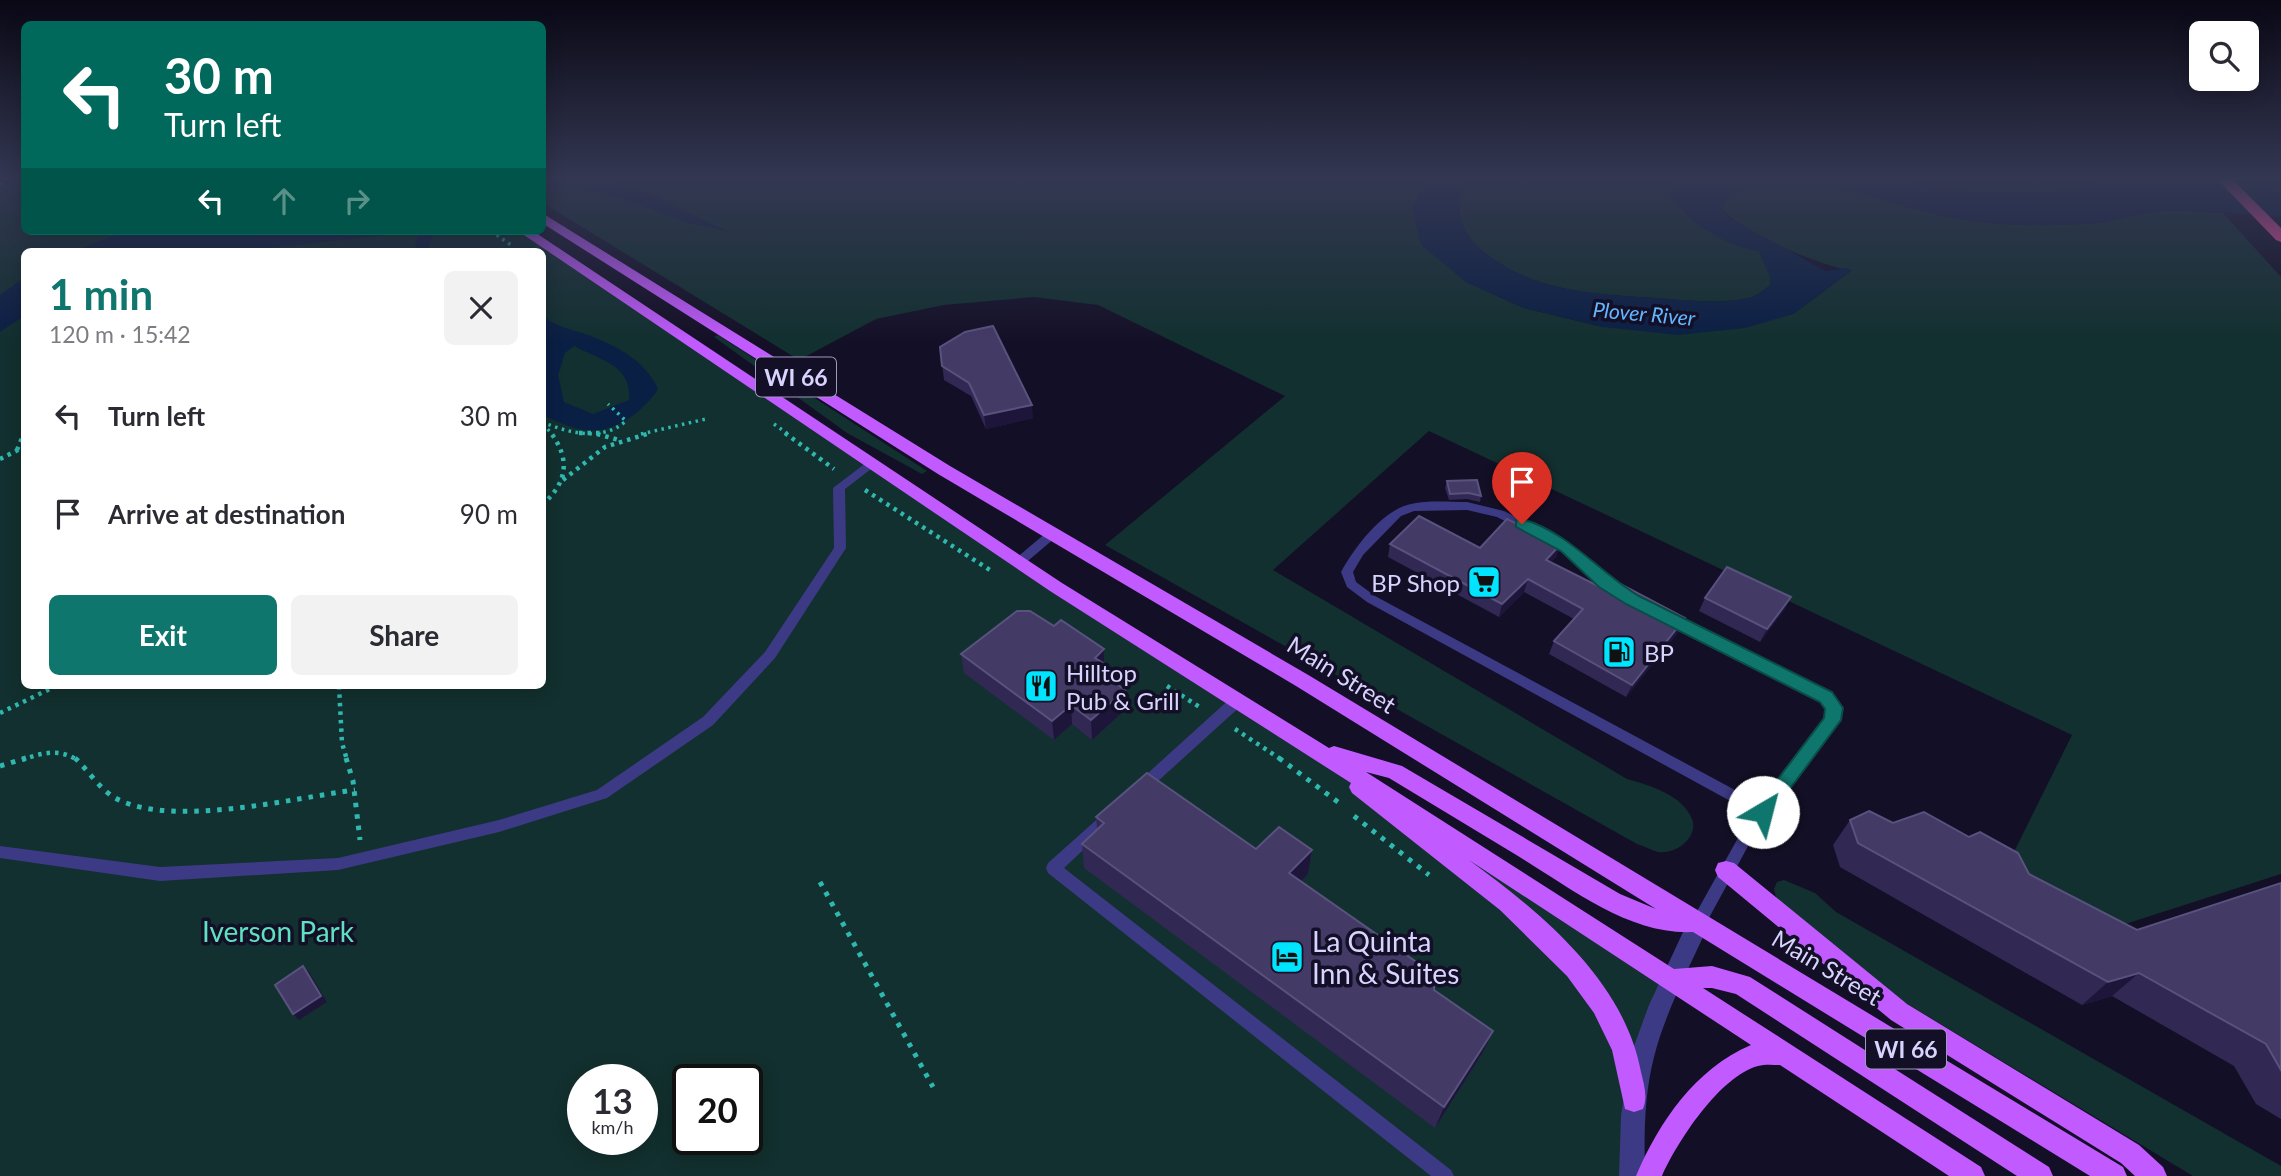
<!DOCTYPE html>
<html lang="en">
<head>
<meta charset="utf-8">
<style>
  body { margin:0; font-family:Lato,sans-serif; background:#f2f2f3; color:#2b2b33; height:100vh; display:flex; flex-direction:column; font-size:26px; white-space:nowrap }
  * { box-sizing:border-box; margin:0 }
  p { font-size:23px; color:#7c7c81 }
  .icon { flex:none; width:38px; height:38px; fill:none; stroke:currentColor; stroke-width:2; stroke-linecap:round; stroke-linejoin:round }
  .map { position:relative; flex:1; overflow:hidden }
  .drawer { position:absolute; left:21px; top:248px; width:525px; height:441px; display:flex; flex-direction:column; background:#fff; border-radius:10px; box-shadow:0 4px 18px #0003 }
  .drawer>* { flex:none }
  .guide { position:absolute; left:21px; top:21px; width:525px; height:214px; border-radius:10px; box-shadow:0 4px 18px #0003; background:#00695c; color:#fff; overflow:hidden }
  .fabs { position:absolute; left:2189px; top:21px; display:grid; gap:14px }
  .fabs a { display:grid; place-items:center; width:70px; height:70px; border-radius:10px; background:#fff; box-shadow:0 4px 18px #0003; font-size:35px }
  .speed { position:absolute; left:567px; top:1064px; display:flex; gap:14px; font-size:35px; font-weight:700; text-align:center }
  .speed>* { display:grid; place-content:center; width:91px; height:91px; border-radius:50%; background:#fff; box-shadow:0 4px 18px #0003; line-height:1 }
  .speed small { font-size:18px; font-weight:400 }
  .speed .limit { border:4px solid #111; border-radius:10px; background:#fff; color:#111 }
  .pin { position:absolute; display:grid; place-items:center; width:60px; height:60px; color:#fff; margin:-72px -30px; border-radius:50% 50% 50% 0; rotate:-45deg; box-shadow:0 0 7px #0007 }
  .pin .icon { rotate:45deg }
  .me { position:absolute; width:77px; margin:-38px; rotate:37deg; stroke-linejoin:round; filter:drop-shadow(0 0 5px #0008) }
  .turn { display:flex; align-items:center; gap:24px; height:147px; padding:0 28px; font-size:32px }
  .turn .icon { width:91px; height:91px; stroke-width:2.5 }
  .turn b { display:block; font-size:49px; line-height:60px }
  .lanes { display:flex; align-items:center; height:66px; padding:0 28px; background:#0003; justify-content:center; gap:35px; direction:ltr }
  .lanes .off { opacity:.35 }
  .round { display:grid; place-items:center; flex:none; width:74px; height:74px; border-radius:10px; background:#f2f2f3 }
  .headline { display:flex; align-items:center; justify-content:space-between; height:119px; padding:0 28px }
  h1 { font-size:42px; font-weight:700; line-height:52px; color:#0f766e }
  .primary-button { display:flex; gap:14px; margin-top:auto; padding:14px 28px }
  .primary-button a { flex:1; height:80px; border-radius:10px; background:#0f766e; color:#fff; font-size:28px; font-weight:700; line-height:80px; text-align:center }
  .primary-button a+a { background:#f2f2f3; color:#2b2b33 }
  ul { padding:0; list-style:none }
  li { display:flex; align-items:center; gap:21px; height:98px; padding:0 28px }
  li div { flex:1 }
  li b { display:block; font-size:26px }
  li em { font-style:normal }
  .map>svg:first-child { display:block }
  .green { fill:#12302f; fill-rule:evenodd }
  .water { fill:#0a1f44; fill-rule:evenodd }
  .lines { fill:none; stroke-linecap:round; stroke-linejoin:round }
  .path-far2 { stroke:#2fb8b0; stroke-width:3.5; stroke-dasharray:2.5 4.5; stroke-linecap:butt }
  .path-far1 { stroke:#2fb8b0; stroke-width:4.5; stroke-dasharray:3.5 5; stroke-linecap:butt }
  .path { stroke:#2fb8b0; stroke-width:5; stroke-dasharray:4.5 7; stroke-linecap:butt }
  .service { fill:#3d3a85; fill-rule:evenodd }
  .tertiary { fill:#3d3a85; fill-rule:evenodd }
  .primary { fill:#c25bff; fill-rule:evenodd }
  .motorway { fill:#ff4fa3; fill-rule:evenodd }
  .wall { fill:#312854 }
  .shaded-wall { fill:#1d163a }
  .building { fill:#433a66; stroke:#5a527e; stroke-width:2 }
  .route { fill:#0f766e; stroke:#0a4d48; stroke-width:2 }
  .labels { text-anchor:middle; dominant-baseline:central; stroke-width:7; stroke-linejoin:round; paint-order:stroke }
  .far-water-label { font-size:21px; font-style:italic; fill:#62b6ff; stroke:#130f26 }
  .shield { fill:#130f26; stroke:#9e99be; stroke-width:2 }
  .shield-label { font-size:23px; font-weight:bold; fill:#d9d4ff }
  .poi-label { font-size:24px; fill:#d9d4ff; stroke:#130f26; text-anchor:start }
  .street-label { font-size:24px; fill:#d9d4ff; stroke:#130f26 }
  .near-park-label { font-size:28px; fill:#5fe0c0; stroke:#130f26 }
  .near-poi-label { font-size:28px; fill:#d9d4ff; stroke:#130f26; text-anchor:start }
</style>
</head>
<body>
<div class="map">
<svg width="2281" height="1176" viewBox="0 0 2281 1176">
  <rect width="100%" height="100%" fill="#130f26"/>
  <!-- green -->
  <g class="green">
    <path d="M0,179h24v52h500l347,232 802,517 -12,25 -29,171h-1632zM24,252h518v434h-518zM583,1080h59v59h-59zM688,1080h59v59h-59z"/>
    <path d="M600,179h827l-15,30 54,73 58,26 79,19 190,-13 58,-43c-31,-6 -112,-38 -130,-64 34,-57 170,-2 221,9 51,10 102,11 154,7 23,-2 45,-11 68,-12 19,-1 39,2 59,2l58,64v597l-165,53 -111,-57 67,-135 -643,-304 -156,139 354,209c22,6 56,16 65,40 7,19 -17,36 -34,33 -7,-2 -14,-6 -21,-8l-532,-299 180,-149 -187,-91 -64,-8 -90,8 -68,14 -77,41 -256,-157 -1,-15 27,-4 61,17 59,22 35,7 -78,-36z"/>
    <path d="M1465,179h210c-9,36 54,68 84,72l11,25v10c-6,3 -12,9 -18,11 -24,8 -70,3 -96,1 -62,-4 -121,-6 -171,-45 -26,-21 -32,-44 -20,-74z"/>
    <path d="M1898,179h212c-67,24 -144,16 -212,0z"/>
    <polygon points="718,335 927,471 922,474 847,433 714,337"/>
    <polygon points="1784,880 1815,893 1836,912 2281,1166 2281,1176 2193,1176 1826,955 1777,901 1774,889 1777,882"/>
  </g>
  <!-- water -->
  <g class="water">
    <path d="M543,179c19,0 41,-4 60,0 45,10 84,37 127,53l-41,-9 -59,-22 -61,-17 -26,4z"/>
    <path d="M1427,179h38c-12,30 -6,53 20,74 50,39 109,41 171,45 26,2 72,7 96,-1 6,-2 12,-8 18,-11v-10l-11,-25c-37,-5 -68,-29 -90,-57l6,-15h223l44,11 42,3 78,-1 48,-13h103l68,8v30c-38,-3 -78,-7 -117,-6 -23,1 -45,10 -68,12 -52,4 -103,3 -154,-7 -50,-11 -187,-66 -221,-9l8,11 97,53 19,-3 7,2 -59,44 -48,14 -67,7 -75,-8 -79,-19 -58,-26 -45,-37 -9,-36z"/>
    <polygon points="125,231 435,231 427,252 414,252 418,235 415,232 234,252 72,252"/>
    <polygon points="24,278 24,316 0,332 0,295"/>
    <path d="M542,315c16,14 33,14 51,22 26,10 53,25 65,52 -15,24 -48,48 -79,40 -13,-3 -25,-9 -36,-14zM574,346c25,14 58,18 55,54l-36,14 -29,-12 -6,-27 7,-22z"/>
  </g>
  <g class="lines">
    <!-- path-far2 -->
    <g class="path-far2">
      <polyline points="0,183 6,187"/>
      <polyline points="491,231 511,245"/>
      <polyline points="316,252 341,252"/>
      <path d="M542,422c27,11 60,20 84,-1l-18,-17"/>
      <polyline points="543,424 552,434"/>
      <polyline points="774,424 788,434"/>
      <polyline points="641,434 706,419"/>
    </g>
    <!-- path-far1 -->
    <g class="path-far1">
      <polyline points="579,433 604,433"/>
      <polyline points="785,433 834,469"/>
      <polyline points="597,434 619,440"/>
      <polyline points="17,450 24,433"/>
      <polyline points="0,459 24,447"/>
      <polyline points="563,480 605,447 650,433"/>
      <polyline points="865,490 993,572"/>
      <path d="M542,505c25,-22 29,-45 9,-72"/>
      <polyline points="339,686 342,743 347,760"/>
      <polyline points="1167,686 1201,708"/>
      <polyline points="0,713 56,686"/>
      <polyline points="1235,729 1282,760"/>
      <path d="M22,760c19,-7 37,-12 55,0"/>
    </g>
    <!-- path -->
    <g class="path">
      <path d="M75,758c14,13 25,32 42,41 57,29 176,-1 238,-9"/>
      <polyline points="346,758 353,781 360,840"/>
      <polyline points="1279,758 1342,805"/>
      <polyline points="0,766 26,758"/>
      <polyline points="1354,816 1429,875"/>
      <polyline points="820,882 933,1087"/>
    </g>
    <!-- service -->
    <g class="service">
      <polygon points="871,459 877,463 875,466 845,489 846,548 775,658 713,725 607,798 499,832 338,870 160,881 0,858 0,846 160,867 338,858 499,820 597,790 703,717 765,652 834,548 833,488"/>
      <path d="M1467,502l37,9 67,33 50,43 2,3 -2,3h-8l-50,-43 -66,-33 -30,-7 -53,1 -13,5 -38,39 -10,17 3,10 19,14 386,208 65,-85 1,-10 -6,-8 -19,-11 -136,-69 -2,-3 2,-3h8l138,67c12,8 21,13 29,26l-4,16 -84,113 -49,90 -5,2 -5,-2 -3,-5 52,-93 11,-15 -387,-212 -20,-15 -6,-15c14,-25 41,-62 70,-68 17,-4 38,-2 56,-2z"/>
      <polygon points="1051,531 1055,532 1057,535 1055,538 1023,565 1015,565 1013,562 1015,559 1047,532"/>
      <polygon points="1238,695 1243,696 1245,700 1243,704 1147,791 1142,793 1137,791 1135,787 1137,783 1233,696"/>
      <polygon points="1108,812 1113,814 1115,818 1113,822 1064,868 1451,1170 1454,1176 1431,1176 1048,873 1046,868 1048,863 1103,814"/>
    </g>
    <!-- tertiary -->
    <path class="tertiary" d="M1699,912l8,3 3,7c-20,44 -44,88 -56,135 -10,39 -10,79 -9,119h-26l2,-60 9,-59 19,-52 42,-90z"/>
    <!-- primary -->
    <g class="primary">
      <path d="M542,213l408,253 360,210 813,491 4,9h-37l-397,-244c-64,3 -122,-44 -175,-76 -43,-26 -86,-52 -129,-78l-23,-6 308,197 38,-3 38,11 299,190 4,9h-36l-281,-182 -24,-6h-9l278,179 4,9h-36l-169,-111c-7,0 -15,-1 -22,1 -38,10 -81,76 -96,110h-26c23,-54 59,-107 115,-131l-282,-185c71,52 155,120 172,212 3,13 7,25 2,37l-9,3 -9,-3 -13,-59 -18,-37 -27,-37 -67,-66 -148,-117 -3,-6 2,-4 -301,-192 -532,-360h15l529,352 267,165 5,-2 68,20 218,128 36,15 -360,-223 -358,-212 -396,-251z"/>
      <polygon points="1726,861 1734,863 1907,1004 2139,1145 2163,1167 2167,1176 2135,1176 2121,1163 1891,1020 1718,877 1715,870 1718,863"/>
    </g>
    <!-- motorway -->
    <polygon class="motorway" points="2217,179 2232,179 2281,228 2281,242 2276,240"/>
  </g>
  <!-- wall -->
  <g class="wall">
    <polygon points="940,347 1033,418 986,429 971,396 944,380"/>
    <polygon points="1447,481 1481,496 1480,502 1467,499 1449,500 1445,488"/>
    <polygon points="1390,544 1480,548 1560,545 1556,557 1551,562 1680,630 1626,697 1549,654 1554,641 1574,619 1524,592 1499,617 1388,557"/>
    <polygon points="1791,597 1784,610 1760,642 1699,611 1705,598"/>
    <polygon points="961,654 1105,669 1103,670 1104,675 1125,690 1125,710 1092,740 1072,724 1054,740 964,673"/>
    <polygon points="1096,817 1256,849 1312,850 1308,874 1301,881 1434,990 1483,1052 1435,1128 1084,868 1082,844 1097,829"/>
    <polygon points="1850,820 1893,823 2029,874 2137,930 2281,883 2281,1119 2256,1104 2234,1066 2112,996 2082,1005 1840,867 1833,845"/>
  </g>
  <!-- shaded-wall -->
  <g class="shaded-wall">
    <polygon points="1032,405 1033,418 986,429 984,415"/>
    <polygon points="1560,545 1556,557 1542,572 1546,560"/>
    <polygon points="1528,579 1524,592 1499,617 1502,604"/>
    <polygon points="1791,597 1784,610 1760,642 1767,629"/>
    <polygon points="1685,618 1680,630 1626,697 1632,685"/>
    <polygon points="1104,649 1104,683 1096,689 1095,658"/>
    <polygon points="1125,690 1125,710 1092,740 1091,720"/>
    <polygon points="1071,705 1072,724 1054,740 1052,721"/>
    <polygon points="1312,850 1308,874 1286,897 1289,873"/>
    <polygon points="303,966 309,972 327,1002 299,1020 293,1014"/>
    <polygon points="2139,973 2112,996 2082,1005 2108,982"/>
    <polygon points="1493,1031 1483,1052 1435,1128 1444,1107"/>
  </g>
  <!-- building -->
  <g class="building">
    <polygon points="993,326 1032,405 984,415 969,383 942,366 940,347 965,332"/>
    <polygon points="1477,480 1481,496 1469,493 1450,494 1447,481"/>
    <polygon points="1419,516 1480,548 1507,519 1560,545 1546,560 1600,587 1609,578 1685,618 1632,685 1554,641 1583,609 1528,579 1502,604 1390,544"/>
    <polygon points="1727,567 1791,597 1767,629 1705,598"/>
    <polygon points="1017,611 1030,611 1054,626 1061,620 1104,649 1095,658 1103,663 1096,669 1125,690 1091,720 1071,705 1052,721 961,654"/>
    <polygon points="1147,773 1256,849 1279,827 1312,850 1289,873 1435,975 1434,990 1493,1031 1444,1107 1082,844 1104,823 1096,817"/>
    <polygon points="1869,811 1893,823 1924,812 1969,837 1980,832 2018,853 2029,874 2137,930 2281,883 2281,1070 2266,1044 2139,973 2108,982 1858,843 1850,820"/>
    <polygon points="303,966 321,996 293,1014 275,985"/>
  </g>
  <!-- sky -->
  <linearGradient id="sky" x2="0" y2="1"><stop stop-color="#0a0815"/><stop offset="0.52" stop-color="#333752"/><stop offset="1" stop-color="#333752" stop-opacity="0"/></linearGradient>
  <rect width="2281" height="343" fill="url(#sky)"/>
  <!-- route -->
  <path class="route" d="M1522,519c46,13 76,52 115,76l195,97 11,16 -2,12 -72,97h-13l-3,-5 71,-94 1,-9 -5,-7 -194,-98 -27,-17 -38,-36 -45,-24v-7z"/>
  <!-- icons -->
  <defs>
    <symbol id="supermarket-square" viewBox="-11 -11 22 22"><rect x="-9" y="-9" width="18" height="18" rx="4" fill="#00e5ff" stroke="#130f26"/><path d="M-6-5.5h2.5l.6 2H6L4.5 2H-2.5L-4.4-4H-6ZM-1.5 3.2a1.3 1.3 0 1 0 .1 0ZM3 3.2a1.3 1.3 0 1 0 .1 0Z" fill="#111"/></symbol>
    <symbol id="fuel-square" viewBox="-11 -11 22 22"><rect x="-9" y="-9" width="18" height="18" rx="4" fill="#00e5ff" stroke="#130f26"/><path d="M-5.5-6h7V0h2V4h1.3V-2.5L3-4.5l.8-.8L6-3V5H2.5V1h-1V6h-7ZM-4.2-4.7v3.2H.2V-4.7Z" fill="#111"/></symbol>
    <symbol id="restaurant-square" viewBox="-11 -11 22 22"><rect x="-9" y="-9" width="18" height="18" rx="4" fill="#00e5ff" stroke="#130f26"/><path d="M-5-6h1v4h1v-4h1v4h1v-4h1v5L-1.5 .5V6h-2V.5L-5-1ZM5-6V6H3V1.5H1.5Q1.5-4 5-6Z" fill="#111"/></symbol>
    <symbol id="hotel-square" viewBox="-11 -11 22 22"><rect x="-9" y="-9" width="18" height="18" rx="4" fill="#00e5ff" stroke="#130f26"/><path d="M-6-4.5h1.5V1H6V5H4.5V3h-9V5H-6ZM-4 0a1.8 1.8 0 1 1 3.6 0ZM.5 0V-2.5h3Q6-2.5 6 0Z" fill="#111"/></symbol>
  </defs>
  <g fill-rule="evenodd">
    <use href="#supermarket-square" x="1465" y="563" width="38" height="38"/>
    <use href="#fuel-square" x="1600" y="633" width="38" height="38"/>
    <use href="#restaurant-square" x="1022" y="667" width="38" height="38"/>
    <use href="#hotel-square" x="1268" y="938" width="38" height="38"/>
  </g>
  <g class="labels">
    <!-- far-water labels -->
    <g class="far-water-label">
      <text transform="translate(1644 313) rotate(5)">Plover River</text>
    </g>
    <!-- shield labels -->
    <g class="shield">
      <rect x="756" y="357.5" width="80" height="39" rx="5"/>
      <rect x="1866" y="1029.5" width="80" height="39" rx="5"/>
    </g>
    <g class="shield-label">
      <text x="796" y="377">WI 66</text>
      <text x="1906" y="1049">WI 66</text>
    </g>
    <!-- poi labels -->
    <g class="poi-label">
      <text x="1460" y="582" text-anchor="end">BP Shop</text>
      <text x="1644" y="652">BP</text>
      <text x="1066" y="672">Hilltop<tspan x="1066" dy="28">Pub &amp; Grill</tspan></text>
    </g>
    <!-- street labels -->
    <g class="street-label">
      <text transform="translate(1342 674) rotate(32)">Main Street</text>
      <text transform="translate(1827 967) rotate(31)">Main Street</text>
    </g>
    <!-- near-park labels -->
    <g class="near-park-label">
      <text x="278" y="931">Iverson Park</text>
    </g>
    <!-- near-poi labels -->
    <g class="near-poi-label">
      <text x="1312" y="941">La Quinta<tspan x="1312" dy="32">Inn &amp; Suites</tspan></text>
    </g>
  </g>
</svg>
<div class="fabs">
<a><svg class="icon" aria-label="search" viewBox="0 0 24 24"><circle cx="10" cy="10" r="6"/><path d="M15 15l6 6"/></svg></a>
</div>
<div class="speed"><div>13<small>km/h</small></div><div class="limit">20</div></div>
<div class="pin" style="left:1522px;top:524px;background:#d93025"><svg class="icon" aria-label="arrive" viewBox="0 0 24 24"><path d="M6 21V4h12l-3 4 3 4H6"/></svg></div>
<svg class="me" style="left:1763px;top:812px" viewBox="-20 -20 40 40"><circle r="19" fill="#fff"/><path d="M0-13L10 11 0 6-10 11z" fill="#0f766e"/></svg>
<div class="guide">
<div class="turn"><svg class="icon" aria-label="left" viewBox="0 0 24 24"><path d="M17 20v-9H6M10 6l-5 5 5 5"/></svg><div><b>30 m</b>Turn left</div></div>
<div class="lanes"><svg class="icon" aria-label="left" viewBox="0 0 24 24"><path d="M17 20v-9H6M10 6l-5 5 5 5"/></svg><svg class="icon off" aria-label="ahead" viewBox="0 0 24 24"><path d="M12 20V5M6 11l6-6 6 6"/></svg><svg class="icon off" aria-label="right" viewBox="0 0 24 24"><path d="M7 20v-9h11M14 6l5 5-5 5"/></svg></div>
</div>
<section class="drawer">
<div class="headline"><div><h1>1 min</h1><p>120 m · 15:42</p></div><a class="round"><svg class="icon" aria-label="close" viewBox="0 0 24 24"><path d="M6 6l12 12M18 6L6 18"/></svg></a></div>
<ul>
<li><svg class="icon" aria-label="left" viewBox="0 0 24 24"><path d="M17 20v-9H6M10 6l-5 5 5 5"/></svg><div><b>Turn left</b></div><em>30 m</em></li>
<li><svg class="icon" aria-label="arrive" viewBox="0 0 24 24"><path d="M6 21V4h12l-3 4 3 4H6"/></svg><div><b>Arrive at destination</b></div><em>90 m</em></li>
</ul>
<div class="primary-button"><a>Exit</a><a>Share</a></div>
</section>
</div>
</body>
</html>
